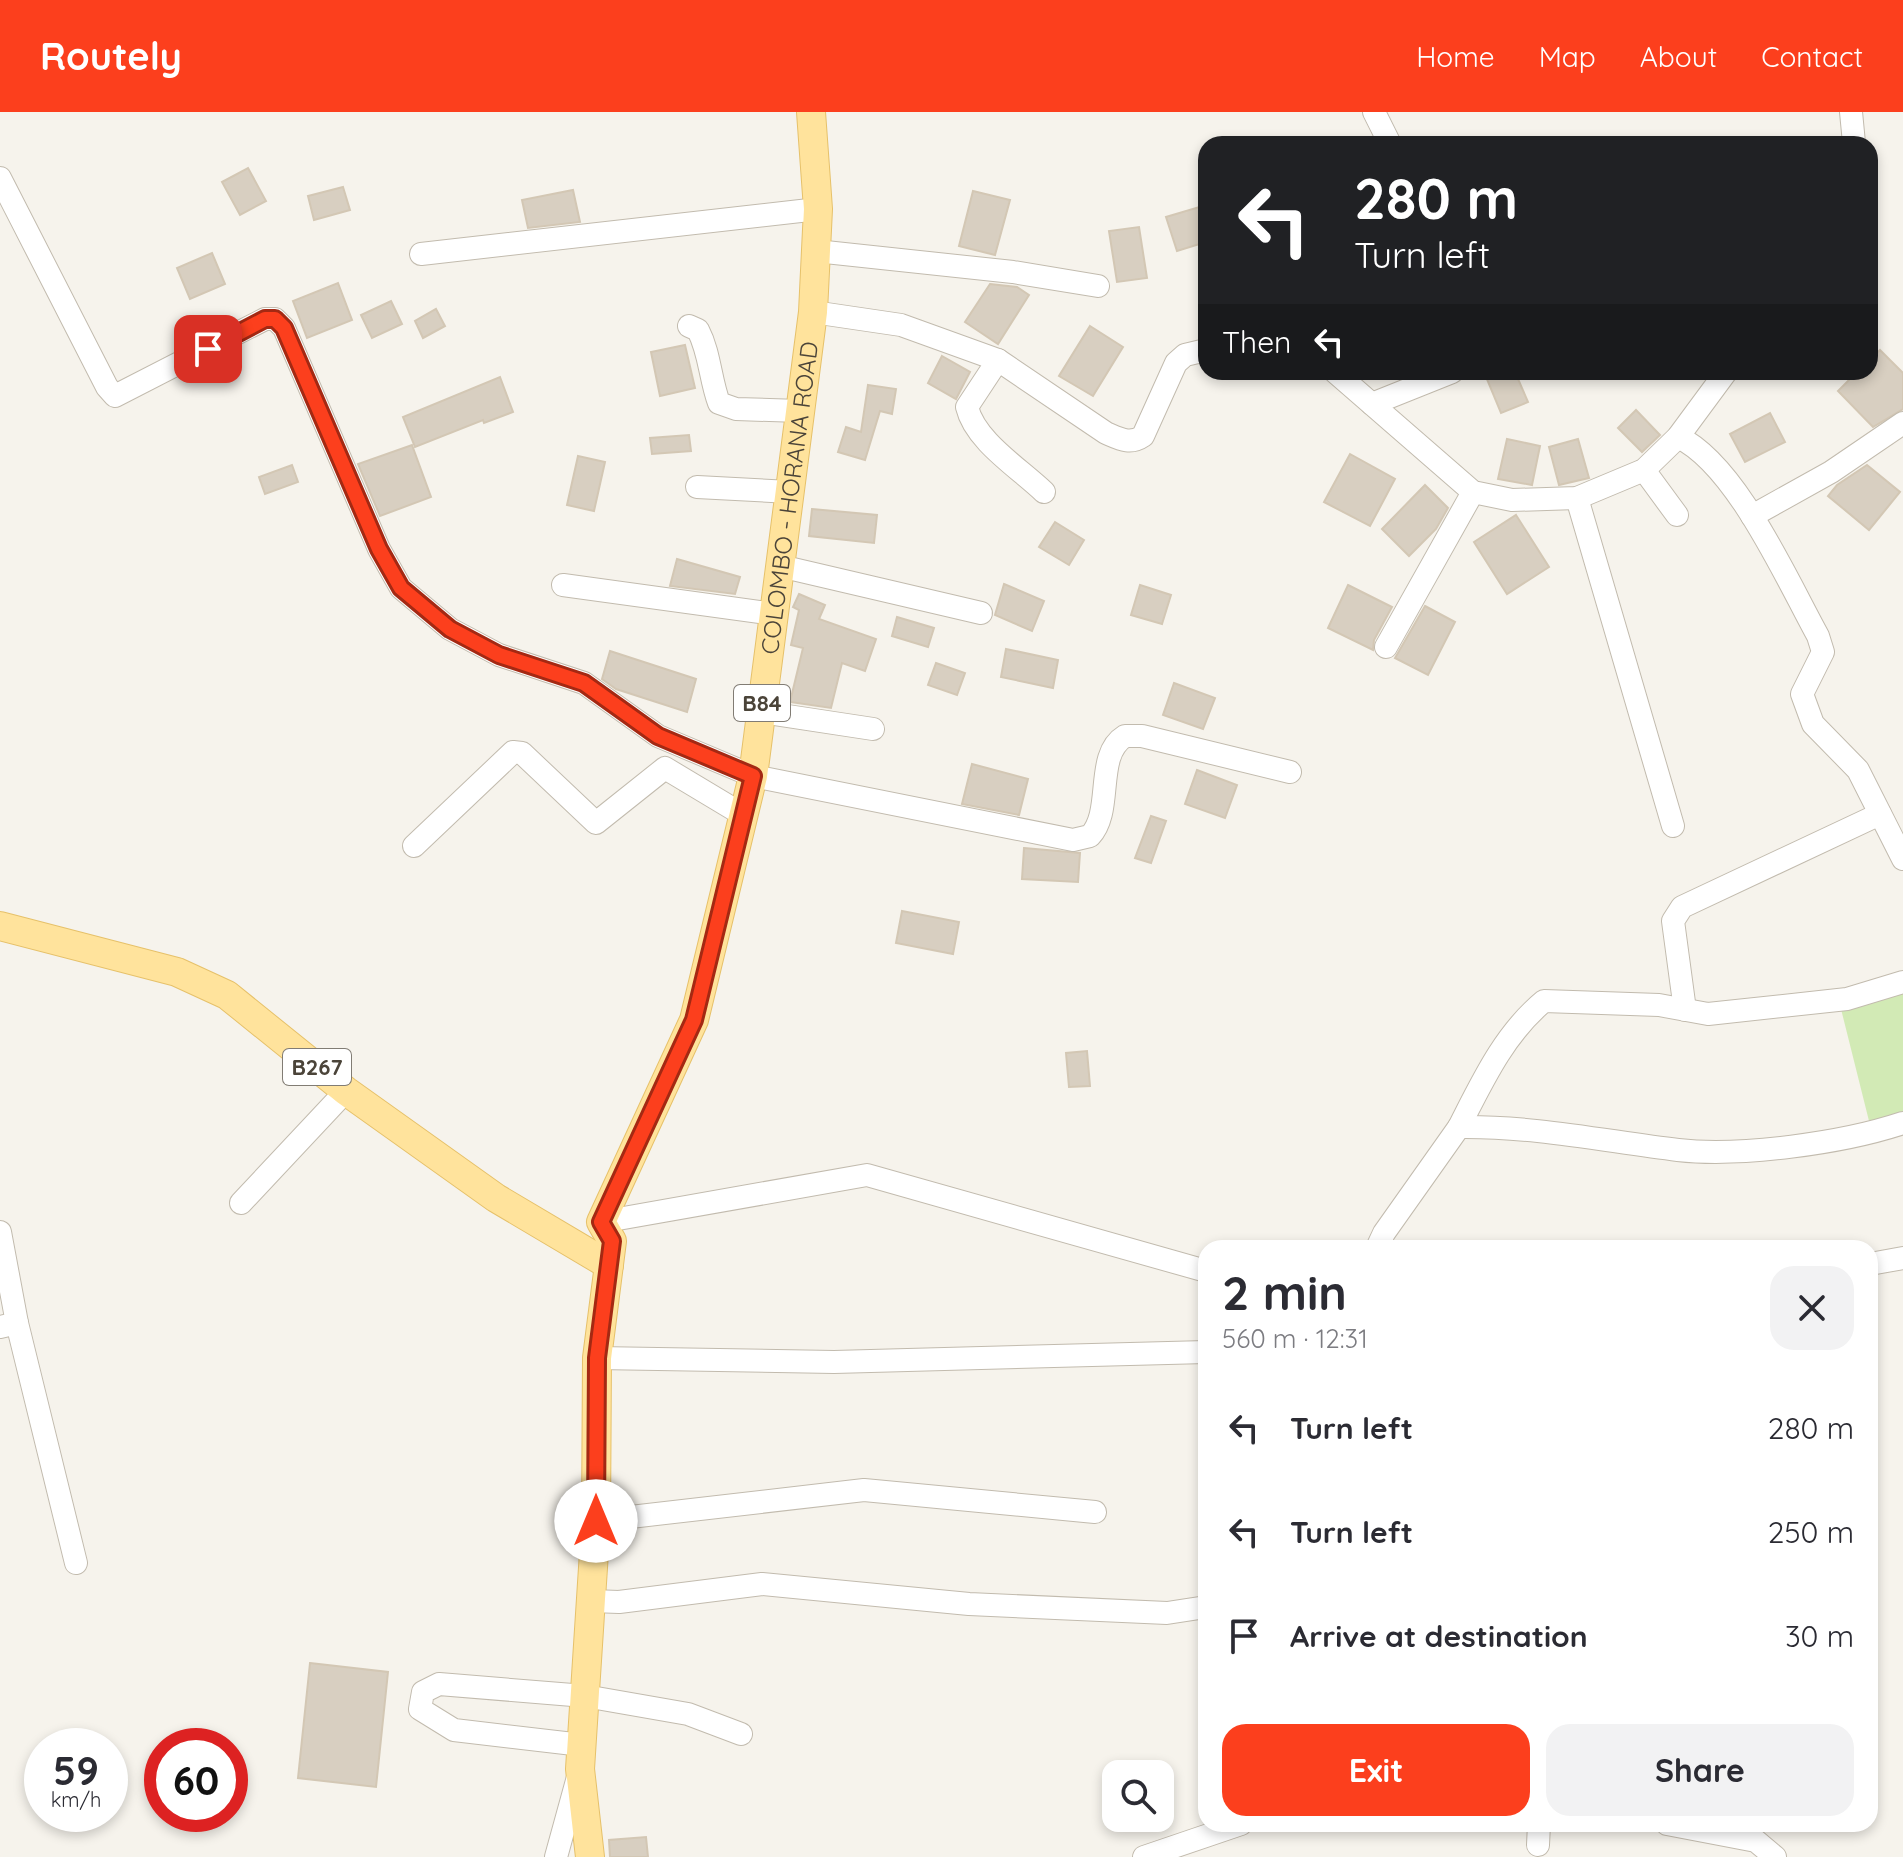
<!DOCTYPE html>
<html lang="en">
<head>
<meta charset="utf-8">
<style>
  body { margin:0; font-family:Quicksand,sans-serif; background:#f2f2f3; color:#2b2b33; height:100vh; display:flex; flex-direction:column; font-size:30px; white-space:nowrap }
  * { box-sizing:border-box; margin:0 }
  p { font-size:26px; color:#7c7c81 }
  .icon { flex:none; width:44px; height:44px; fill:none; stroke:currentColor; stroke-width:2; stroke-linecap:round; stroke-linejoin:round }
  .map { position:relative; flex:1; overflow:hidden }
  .panel { position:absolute; left:1198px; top:1128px; width:680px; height:592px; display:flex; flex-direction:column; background:#fff; border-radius:24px; box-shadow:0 4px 12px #0003 }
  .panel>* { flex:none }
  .top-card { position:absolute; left:1198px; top:24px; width:680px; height:244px; border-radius:24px; box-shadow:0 4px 12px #0003; background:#202124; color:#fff; overflow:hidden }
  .buttons { position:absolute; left:1102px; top:1648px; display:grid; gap:16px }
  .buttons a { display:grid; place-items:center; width:72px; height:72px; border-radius:16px; background:#fff; box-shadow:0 4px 12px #0003; font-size:40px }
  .speed { position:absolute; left:24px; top:1616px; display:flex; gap:16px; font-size:40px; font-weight:700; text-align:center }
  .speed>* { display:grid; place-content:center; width:104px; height:104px; border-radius:50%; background:#fff; box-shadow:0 4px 12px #0003; line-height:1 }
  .speed small { font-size:20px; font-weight:400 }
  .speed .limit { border:12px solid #d22; background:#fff; color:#111 }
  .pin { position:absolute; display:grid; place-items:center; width:68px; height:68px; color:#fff; margin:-34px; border-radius:16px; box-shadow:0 4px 12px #0006 }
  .me { position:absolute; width:88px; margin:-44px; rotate:0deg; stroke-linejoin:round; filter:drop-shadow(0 0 6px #0008) }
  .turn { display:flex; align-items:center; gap:28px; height:168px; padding:0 24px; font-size:36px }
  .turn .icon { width:104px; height:104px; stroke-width:2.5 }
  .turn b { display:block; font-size:56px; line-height:68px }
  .then { display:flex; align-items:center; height:76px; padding:0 24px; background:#0003; gap:16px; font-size:30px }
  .round { display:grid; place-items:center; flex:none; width:84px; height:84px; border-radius:24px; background:#f2f2f3 }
  .headline { display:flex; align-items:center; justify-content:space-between; height:136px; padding:0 24px }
  h1 { font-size:48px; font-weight:700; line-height:60px }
  .button { display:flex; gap:16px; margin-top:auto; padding:16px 24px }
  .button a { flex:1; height:92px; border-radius:24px; background:#fc3f1d; color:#fff; font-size:32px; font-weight:700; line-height:92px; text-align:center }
  .button a+a { background:#f2f2f3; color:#2b2b33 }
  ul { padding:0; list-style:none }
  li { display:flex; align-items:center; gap:24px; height:104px; padding:0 24px }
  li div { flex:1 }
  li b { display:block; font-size:30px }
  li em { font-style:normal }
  header { display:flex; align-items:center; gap:48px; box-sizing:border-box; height:112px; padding:0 40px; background:#fc3f1d; color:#fff }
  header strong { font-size:38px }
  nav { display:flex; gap:44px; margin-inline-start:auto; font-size:28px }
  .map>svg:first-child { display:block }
  .green { fill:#d2eab5 }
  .building { fill:#d8cfc1; stroke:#d3c7b4; stroke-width:2 }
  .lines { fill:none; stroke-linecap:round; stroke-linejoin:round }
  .minor-casing { stroke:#c2bbae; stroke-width:24 }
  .major-casing { stroke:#e6c16a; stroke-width:30 }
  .minor { stroke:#fff; stroke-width:22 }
  .major { stroke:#ffe39c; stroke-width:28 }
  .route-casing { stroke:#a42913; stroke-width:20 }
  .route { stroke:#fc3f1d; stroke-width:14 }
  .labels { text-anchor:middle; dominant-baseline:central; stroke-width:8; stroke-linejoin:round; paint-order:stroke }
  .shield { fill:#fff; stroke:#817c74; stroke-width:2 }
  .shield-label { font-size:22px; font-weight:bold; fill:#4b4439 }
  .street-label { font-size:24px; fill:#4b4439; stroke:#fff }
</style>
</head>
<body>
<header>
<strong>Routely</strong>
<nav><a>Home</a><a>Map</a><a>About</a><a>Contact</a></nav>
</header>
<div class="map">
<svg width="1903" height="1745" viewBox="0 0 1903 1745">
  <rect width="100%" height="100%" fill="#f6f3ec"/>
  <!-- green -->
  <polygon class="green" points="1903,880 1903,1007 1871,1017 1841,897"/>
  <!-- building -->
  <g class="building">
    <polygon points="248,56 266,89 240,103 222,70"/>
    <polygon points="343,75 350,98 314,108 308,84"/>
    <polygon points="573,78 580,110 528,116 522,88"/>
    <polygon points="973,79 1010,88 995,143 959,134"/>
    <polygon points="1206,93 1206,130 1177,139 1166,105"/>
    <polygon points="1139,115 1147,166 1117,170 1109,119"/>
    <polygon points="212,141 225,172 190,187 177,156"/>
    <polygon points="338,171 352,208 307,226 293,189"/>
    <polygon points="990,172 1017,175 1029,183 998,232 965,210"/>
    <polygon points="391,189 402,212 372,226 361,203"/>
    <polygon points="436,197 445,214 423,226 415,209"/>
    <polygon points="1090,214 1123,235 1093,284 1059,264"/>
    <polygon points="685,233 695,276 660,284 651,240"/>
    <polygon points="1880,238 1903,261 1903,297 1873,315 1838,279 1857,260 1870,260 1870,248"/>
    <polygon points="942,244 970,260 956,287 928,271"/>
    <polygon points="1484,260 1515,260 1528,290 1501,301"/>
    <polygon points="500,265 513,300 484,311 483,308 415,335 403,305"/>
    <polygon points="868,273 896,277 892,302 880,299 865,348 838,340 846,315 861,320"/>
    <polygon points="1636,298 1660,323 1642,340 1618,316"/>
    <polygon points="1770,301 1785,330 1745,350 1730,322"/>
    <polygon points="689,323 691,339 652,342 650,326"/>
    <polygon points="1507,327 1540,334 1532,373 1498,367"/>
    <polygon points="1578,327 1589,366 1559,373 1549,335"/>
    <polygon points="412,333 431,385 380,404 358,352"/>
    <polygon points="1350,342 1395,367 1370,414 1324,390"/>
    <polygon points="578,344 605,350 594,399 567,393"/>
    <polygon points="292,353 298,370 265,382 259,365"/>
    <polygon points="1867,353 1900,380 1869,418 1828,384 1837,373"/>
    <polygon points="1425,373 1448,396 1436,417 1409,444 1382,417"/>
    <polygon points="812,397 877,403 874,431 809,424"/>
    <polygon points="1516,403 1549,455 1507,482 1474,430"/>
    <polygon points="1055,410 1084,428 1069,453 1039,435"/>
    <polygon points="677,447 740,465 735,482 670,474"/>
    <polygon points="1004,472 1044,489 1032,519 995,503"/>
    <polygon points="1140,473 1171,483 1162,512 1131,503"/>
    <polygon points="1348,473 1392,495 1374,528 1373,538 1328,516"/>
    <polygon points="799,482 825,493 819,507 876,527 865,559 842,551 831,596 790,590 803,536 791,533 799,498 793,495"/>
    <polygon points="1425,494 1455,510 1428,563 1395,546"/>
    <polygon points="897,505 934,516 928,535 892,524"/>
    <polygon points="1006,537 1058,548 1053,576 1001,565"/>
    <polygon points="610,539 696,567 687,600 616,577 602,567"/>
    <polygon points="936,551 965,561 957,583 928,573"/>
    <polygon points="1174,571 1215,586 1203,617 1163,603"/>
    <polygon points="972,652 1028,667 1019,703 962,692"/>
    <polygon points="1197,658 1237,673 1225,706 1185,692"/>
    <polygon points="1151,704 1166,709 1151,751 1135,746"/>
    <polygon points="1024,736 1080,741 1078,770 1022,767"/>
    <polygon points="902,799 959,810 953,842 896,831"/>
    <polygon points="1087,939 1090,974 1069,975 1066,941"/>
    <polygon points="310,1551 388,1560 376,1675 298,1666"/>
    <polygon points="646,1725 648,1745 610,1745 609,1728"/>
  </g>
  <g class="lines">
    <defs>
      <g id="minor">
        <polyline points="1374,0 1390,32"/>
        <polyline points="1851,0 1854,31"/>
        <path d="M0,66l107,209 8,9 150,-77h10l9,9 95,221 22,39 49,41 49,26 85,28 74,53 95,40 320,64 17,-4c24,-25 4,-81 35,-100h17l148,36"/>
        <polyline points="816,139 1013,160 1098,174"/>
        <polyline points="421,142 818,97"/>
        <path d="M813,200l88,13 97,35 108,73c14,6 24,12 37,3l33,-73 9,-8 21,-5"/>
        <path d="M689,214l9,4c12,23 12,49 21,73l17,6 64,2"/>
        <path d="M998,248l-31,47c8,34 52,61 77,85"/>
        <polyline points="1335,260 1473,380 1512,388 1577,386 1644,358 1678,325 1726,260"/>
        <polyline points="1372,292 1452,260"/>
        <path d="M1678,325c58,27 109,143 140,199l5,16 -21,42 11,30 45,46 45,89"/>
        <polyline points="1644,358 1677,403"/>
        <polyline points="697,375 790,380"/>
        <polyline points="1577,386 1673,714"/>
        <polyline points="1752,404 1831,360 1903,311"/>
        <polyline points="780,454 981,501"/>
        <polyline points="563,473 774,502"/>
        <polyline points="1386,535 1473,380"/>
        <polyline points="761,600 873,617"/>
        <polyline points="414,734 513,640 522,641 596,711 665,656 745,704"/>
        <polyline points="1685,898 1673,809 1682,795 1880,702"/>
        <path d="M1459,1015c23,-45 45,-93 85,-126l115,4 49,9 139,-15 56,-17"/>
        <polyline points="241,1091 346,979"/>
        <polyline points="601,1110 867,1063 1206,1159"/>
        <polyline points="0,1120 17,1211 0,1215"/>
        <path d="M1377,1136l7,-15 75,-106c75,-1 145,14 219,23 63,7 165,-7 225,-27"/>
        <polyline points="1870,1152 1903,1146"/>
        <polyline points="17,1211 76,1451"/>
        <polyline points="597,1246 834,1250 1206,1240"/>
        <polyline points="596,1409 864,1378 1095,1400"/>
        <polyline points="592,1489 619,1490 762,1472 969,1492 1167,1501 1206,1495"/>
        <polyline points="582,1633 454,1618 420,1597 423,1580 439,1572 585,1584 688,1602 741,1622"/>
        <polyline points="1667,1712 1756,1729 1775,1745"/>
        <polyline points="1538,1733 1539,1712"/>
        <polyline points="556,1745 578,1665"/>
        <polyline points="1144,1745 1241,1712"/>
      </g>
      <g id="major">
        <polyline points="0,814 177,860 227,883 346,979 496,1086 609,1153"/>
        <path id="s1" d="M590,1745l-10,-88 16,-248 1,-163 15,-117 -11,-19 93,-202 59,-244 60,-464 5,-103 -7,-97"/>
      </g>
    </defs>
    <!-- minor casing -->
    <use href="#minor" class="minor-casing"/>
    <!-- major casing -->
    <use href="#major" class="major-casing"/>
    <!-- minor -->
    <use href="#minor" class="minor"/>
    <!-- major -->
    <use href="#major" class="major"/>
  </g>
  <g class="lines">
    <defs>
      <polyline id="route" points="208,237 265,207 275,207 284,216 379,437 401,476 450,517 499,543 584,571 658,624 753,664 694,908 601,1110 612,1129 597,1246 596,1409"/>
    </defs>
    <!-- route casing -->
    <use href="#route" class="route-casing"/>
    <!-- route -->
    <use href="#route" class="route"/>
  </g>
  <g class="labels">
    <!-- shield labels -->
    <g class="shield">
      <rect x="734" y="573" width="56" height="36" rx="6"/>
      <rect x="283" y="937" width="68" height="36" rx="6"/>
    </g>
    <g class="shield-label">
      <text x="762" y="591">B84</text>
      <text x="317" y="955">B267</text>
    </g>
    <!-- street labels -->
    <g class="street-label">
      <text stroke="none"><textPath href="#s1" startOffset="1394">COLOMBO - HORANA ROAD</textPath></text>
    </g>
  </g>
</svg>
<div class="buttons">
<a><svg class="icon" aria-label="search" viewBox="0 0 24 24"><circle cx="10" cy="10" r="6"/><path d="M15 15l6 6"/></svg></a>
</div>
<div class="speed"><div>59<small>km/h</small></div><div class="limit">60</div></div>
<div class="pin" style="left:208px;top:237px;background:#d93025"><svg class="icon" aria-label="arrive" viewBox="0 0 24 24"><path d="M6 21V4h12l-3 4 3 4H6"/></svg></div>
<svg class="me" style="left:596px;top:1409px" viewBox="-20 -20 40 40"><circle r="19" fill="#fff"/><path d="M0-13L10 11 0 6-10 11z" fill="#fc3f1d"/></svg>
<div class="top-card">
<div class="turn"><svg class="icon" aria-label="left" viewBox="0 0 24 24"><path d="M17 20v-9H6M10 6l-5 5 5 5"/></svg><div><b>280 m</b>Turn left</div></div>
<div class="then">Then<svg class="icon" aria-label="left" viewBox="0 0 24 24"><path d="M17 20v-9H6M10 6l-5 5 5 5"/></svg></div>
</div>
<section class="panel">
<div class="headline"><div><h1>2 min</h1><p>560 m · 12:31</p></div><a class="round"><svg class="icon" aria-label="close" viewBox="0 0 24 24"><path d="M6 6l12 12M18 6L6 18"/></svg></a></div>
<ul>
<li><svg class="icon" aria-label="left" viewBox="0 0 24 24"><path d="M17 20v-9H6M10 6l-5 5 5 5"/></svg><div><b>Turn left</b></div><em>280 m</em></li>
<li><svg class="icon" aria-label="left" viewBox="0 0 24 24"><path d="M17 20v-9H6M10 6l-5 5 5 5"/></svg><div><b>Turn left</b></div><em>250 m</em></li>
<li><svg class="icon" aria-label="arrive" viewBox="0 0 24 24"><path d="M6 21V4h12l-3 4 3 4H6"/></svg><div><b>Arrive at destination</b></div><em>30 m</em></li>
</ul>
<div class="button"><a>Exit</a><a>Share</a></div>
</section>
</div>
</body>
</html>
